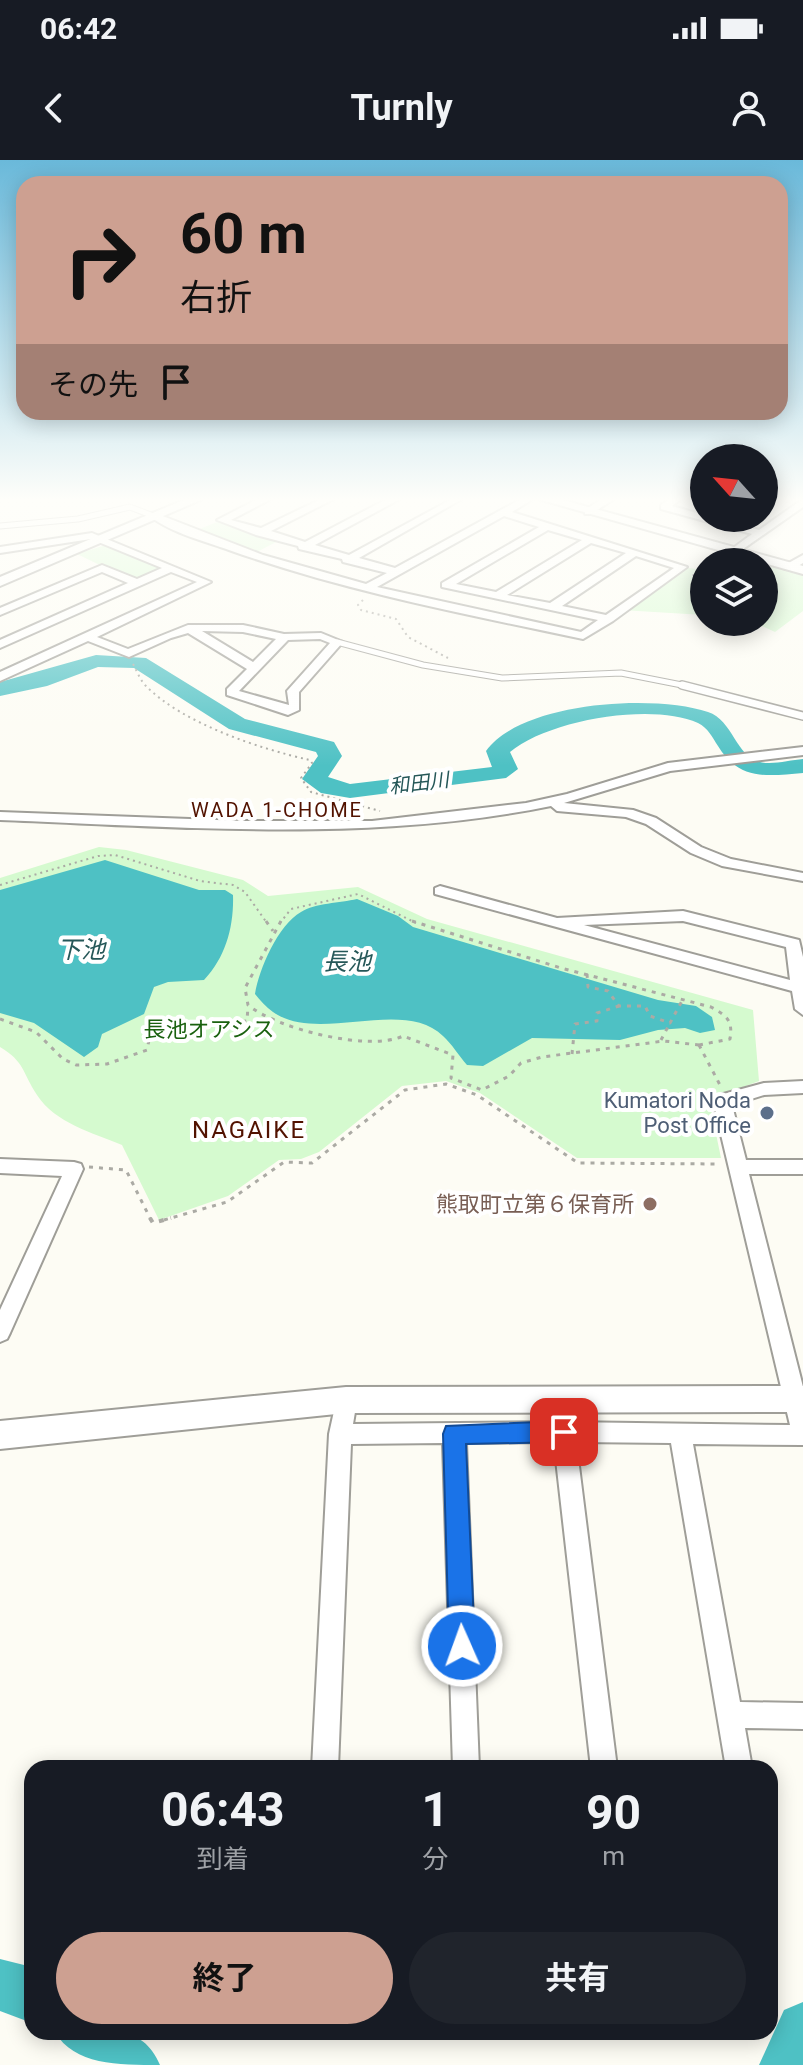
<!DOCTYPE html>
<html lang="ja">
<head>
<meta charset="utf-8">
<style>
  body { margin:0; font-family:Roboto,"Noto Sans JP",sans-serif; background:#20242c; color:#f1f3f6; height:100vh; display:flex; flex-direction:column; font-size:30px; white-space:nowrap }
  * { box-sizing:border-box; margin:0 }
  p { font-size:26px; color:#9ea1a6 }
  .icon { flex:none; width:44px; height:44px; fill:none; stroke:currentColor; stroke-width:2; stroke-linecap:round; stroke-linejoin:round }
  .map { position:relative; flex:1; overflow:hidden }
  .side { position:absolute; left:24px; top:1600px; width:754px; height:280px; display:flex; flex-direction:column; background:#171b24; border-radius:24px; box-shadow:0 4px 20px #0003 }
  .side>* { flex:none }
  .hud { position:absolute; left:16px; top:16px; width:772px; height:244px; border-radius:24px; box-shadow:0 4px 20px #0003; background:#cda091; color:#111; overflow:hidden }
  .needle { width:52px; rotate:297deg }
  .tools { position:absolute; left:690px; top:284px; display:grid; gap:16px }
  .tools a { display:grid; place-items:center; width:88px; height:88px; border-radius:50%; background:#171b24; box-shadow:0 4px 20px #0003; font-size:40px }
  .pin { position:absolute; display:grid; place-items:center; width:68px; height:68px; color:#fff; margin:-34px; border-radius:16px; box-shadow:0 4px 12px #0006 }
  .me { position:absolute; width:88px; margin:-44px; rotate:358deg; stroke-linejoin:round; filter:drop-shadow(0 0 6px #0008) }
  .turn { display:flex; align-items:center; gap:28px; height:168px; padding:0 32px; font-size:36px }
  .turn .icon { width:104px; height:104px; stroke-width:2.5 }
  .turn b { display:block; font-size:56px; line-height:68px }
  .then { display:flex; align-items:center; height:76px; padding:0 32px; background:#0003; gap:16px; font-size:30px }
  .eta { display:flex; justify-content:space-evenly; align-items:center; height:136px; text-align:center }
  .eta b { font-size:48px; font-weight:700; line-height:56px }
  .cta { display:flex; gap:16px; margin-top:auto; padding:16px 32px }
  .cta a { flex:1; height:92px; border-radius:48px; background:#cda091; color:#111; font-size:32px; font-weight:700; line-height:92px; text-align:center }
  .cta a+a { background:#20242c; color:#f1f3f6 }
  .status { display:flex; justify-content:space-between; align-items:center; height:56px; padding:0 40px; background:#171b24; direction:ltr }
  .status svg { height:22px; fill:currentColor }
  header { display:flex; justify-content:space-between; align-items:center; height:104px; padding:0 32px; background:#171b24; font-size:36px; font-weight:700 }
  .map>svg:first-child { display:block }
  .green { fill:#d5facf }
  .water { fill:#4ec1c4 }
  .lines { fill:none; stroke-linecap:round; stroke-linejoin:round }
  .river { fill:#4ec1c4; fill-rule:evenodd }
  .lane-far1-casing { stroke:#9f9e98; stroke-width:7 }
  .lane-casing { stroke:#9f9e98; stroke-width:10 }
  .street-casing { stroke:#9f9e98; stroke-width:4 }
  .secondary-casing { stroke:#9f9e98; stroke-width:4 }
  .path-far2 { stroke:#abaaa4; stroke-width:2; stroke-dasharray:2 4; stroke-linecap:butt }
  .path-far1 { stroke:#abaaa4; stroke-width:3; stroke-dasharray:4 6; stroke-linecap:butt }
  .path { stroke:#abaaa4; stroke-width:4; stroke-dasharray:5 7; stroke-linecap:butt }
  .lane-far1 { stroke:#fff; stroke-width:5 }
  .lane { stroke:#fff; stroke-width:7 }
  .street { fill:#fff; fill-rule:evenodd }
  .secondary { fill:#fff; fill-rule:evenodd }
  .route { fill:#1a73e8; stroke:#114b97; stroke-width:2 }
  .service-dot { fill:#5c6f8a; stroke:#fff; stroke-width:3 }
  .education-dot { fill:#8d6e63; stroke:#fff; stroke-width:3 }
  .labels { text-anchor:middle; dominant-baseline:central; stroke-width:8; stroke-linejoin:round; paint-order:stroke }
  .far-water-label { font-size:20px; font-style:italic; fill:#255758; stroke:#fff }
  .far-neighbourhood-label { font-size:20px; letter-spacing:2px; fill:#521200; stroke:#fff }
  .park-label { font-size:22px; fill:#1a610f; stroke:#fff }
  .service-label { font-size:22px; fill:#4e5e75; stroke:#fff; text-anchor:end }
  .education-label { font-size:22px; fill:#785e54; stroke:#fff; text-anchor:end }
  .water-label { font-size:24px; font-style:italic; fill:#255758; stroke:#fff }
  .neighbourhood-label { font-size:24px; letter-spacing:2px; fill:#521200; stroke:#fff }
</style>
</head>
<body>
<div class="status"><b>06:42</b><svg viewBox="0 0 49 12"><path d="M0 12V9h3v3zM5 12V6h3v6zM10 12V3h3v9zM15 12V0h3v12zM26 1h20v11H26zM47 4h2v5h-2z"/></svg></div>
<header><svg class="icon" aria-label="back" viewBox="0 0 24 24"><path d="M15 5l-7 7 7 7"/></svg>Turnly<svg class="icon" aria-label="person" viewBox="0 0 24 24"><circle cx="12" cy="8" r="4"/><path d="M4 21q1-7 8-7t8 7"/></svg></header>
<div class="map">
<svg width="803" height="1905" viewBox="0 0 803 1905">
  <rect width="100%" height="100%" fill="#fdfcf4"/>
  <!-- green -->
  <g class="green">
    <polygon points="222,360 280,380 253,394 192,372"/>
    <polygon points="109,384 171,408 137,423 77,394"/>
    <polygon points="733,393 803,410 803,451 775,472 753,462 764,462 764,402 719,402"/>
    <polygon points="682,407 704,410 704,455 621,450"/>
    <path d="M99,687l27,3 117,30 25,16 90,-9 69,32 326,91 6,71 -50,19 12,58h-144l-97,-65 -34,-12 -44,5 -83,66 -18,7 -22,1 -51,36 -69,24 -37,-75c-29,-12 -67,-22 -85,-50 -15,-23 -12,-33 -37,-48v-169z"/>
  </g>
  <!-- water -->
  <g class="water">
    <path d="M105,700l94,30h26l8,5c1,31 -7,62 -29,85l-36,2 -14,5 -10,27 -42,20 -4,13 -14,10 -50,-34 -34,-10v-123z"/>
    <path d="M357,739l41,17 15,11 245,73 38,6 16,11 3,13 -15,3 -15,-5 -27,2 -38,10 -88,-2 -49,28 -16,-1c-8,-9 -15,-21 -24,-29 -40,-39 -125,8 -170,-24 -7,-5 -13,-12 -18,-18 4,-25 23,-69 46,-82 14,-9 39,-9 56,-13z"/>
  </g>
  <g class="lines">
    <!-- river -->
    <g class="river">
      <path d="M96,495l50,3 99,61 89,23 8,14 -14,21 22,7 142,-17 -6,-16c36,-50 169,-57 222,-39 25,8 28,45 52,50 13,3 30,-2 43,-3v14c-36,3 -64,8 -85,-27 -6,-9 -10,-18 -20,-23 -46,-21 -150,-3 -188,29l8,17 -12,9 -156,20 -29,-5 -19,-14 16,-23 -2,-4 -87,-23 -95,-61 -36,-1 -51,19 -47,10v-14z"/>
      <polygon points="0,1799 32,1807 32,1863 0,1851"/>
      <polygon points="803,1842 803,1905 759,1905 784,1850"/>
      <path d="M55,1872c42,0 86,-13 105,33 -42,0 -86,0 -105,-33z"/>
    </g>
    <defs>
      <g id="lane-far1">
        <polyline points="0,366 78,359 130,347 156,357"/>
        <polyline points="337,482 423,505 502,518 621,513 692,527"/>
      </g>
      <polyline id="lane" points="682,525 803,556"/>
      <g id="street">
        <path d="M258,339h13l-40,21 30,8 60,-29h13l-63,32 34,11 82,-43h13l-85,46 34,10 103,-56h10l-103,59 36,10 126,-69h12l-21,13 175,55 -74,54 -30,18c-119,-25 -239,-48 -354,-89 -25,-9 -57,-17 -78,-33l9,-2 103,40 103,29 21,-11 -44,-11 -1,-3 -43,-10 -1,-3 -42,-11 -39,-15zM504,356l35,11 -97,56v4l156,33 -17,12 -204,-45zM548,370l34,10 -86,52 -40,-8zM591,383l35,10 -76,50 -43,-8zM636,396l38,12 -68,47 -44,-9z"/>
        <polygon points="602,339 614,339 591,354 585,354 585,350"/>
        <polygon points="669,339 681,339 672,346 704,355 704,358 716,358 759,370 803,339 803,347 733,396 729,395 729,391 752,374 661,349 661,345"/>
        <path d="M92,373l119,49 -114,55 31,12 60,-24h55l41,9 37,-1 22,9 -44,50v18l-11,5 -61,-20v-6l20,-20 -59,-36 -17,5 -42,19 -41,-16 -88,40v-9l197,-90 -26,-10 -171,76v-8l128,-57 -26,-11 -102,43v-7l102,-43 35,14 25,-11 -71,-29 -91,14v-6zM202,471l41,1 33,7 -23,23zM320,479l10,4 -43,48 2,14 -50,-14 49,-51z"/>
        <polygon points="803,395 803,403 793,409 785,409 785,405"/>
        <path d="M803,587v8l-133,16 -106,32 69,7 23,8 45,29 30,12 72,14v8l-81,-15 -31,-13 -45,-29 -20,-7 -69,-6 -6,-5c-181,37 -368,21 -551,14v-8l244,9h128l154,-18 41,-9 101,-31z"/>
        <path d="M440,726l117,32 126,-7 116,29 4,17v58l-8,-6 -3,-18 -357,-97v-6zM683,761l103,26 4,33 -206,-55z"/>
        <polygon points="803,921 803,933 764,935 732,945 746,1000 803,1000 803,1014 749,1014 803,1227 803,1285 693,1284 740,1542 803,1543 803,1569 745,1568 752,1608 726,1608 671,1283 576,1282 617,1608 591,1608 554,1282 466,1283 479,1608 453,1608 443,1283 351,1284 338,1608 312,1608 329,1274 338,1233 346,1230 354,1233 357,1240 353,1264 564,1262 790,1265 713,941 716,936 764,923"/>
        <polygon points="0,999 74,1002 81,1004 83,1009 10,1173 7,1179 0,1182 0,1150 62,1016 0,1013"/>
      </g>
      <g id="secondary">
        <polygon points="186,339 203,339 0,426 0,417"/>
        <polygon points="538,339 559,339 803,406 803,414"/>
        <polygon points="803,1226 803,1252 346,1253 0,1289 0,1261 346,1227"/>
      </g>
    </defs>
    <!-- lane-far1 casing -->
    <use href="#lane-far1" class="lane-far1-casing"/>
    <!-- lane casing -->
    <use href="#lane" class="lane-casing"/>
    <!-- street casing -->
    <use href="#street" class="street-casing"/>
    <!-- secondary casing -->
    <use href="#secondary" class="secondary-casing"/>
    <!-- path-far2 -->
    <g class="path-far2">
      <polyline points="692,415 704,415"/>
      <polyline points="363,440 358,445 361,450 396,459 408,477 448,498"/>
      <path d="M133,504c4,7 7,16 13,22 36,37 114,63 164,74l2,3 -11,15 10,14 69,19"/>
      <polyline points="0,725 98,696 115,695 200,721 233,725 245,732 267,763"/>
      <polyline points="280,763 291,749 358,734 416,763"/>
    </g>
    <!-- path-far1 -->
    <g class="path-far1">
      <polyline points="266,761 273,771"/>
      <path d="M281,761l-36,67 3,17c29,24 122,47 155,31l50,19 -2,23 31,12 27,-14 12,-13 21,-6 122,-16 35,4"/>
      <path d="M412,761l149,47 150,39c16,9 22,13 19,32l-31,6"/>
      <polyline points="587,814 588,827 608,831 619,846 645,846 650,856 670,863 682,841"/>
      <polyline points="0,859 36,872 63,899 76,905 107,904 147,890 149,880 185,868 247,861 248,846"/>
      <polyline points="661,880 670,863"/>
      <polyline points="699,885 720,925"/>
      <polyline points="572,894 575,864 597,861 597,853 619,846"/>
      <polyline points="89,1007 126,1010 151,1060"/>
      <polyline points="164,1060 227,1042 284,1002 312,1003 405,930 446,924 477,935 578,1003 720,1004"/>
    </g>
    <!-- path -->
    <polyline class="path" points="150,1058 153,1063 171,1058"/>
    <!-- lane-far1 -->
    <use href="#lane-far1" class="lane-far1"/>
    <!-- lane -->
    <use href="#lane" class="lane"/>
    <!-- street -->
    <use href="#street" class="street"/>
    <!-- secondary -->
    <use href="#secondary" class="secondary"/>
  </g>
  <!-- sky -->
  <linearGradient id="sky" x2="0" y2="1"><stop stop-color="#6ab9da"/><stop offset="0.56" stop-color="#fefefa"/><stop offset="1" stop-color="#fefefa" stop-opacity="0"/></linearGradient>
  <rect width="803" height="606" fill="url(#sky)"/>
  <!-- route -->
  <polygon class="route" points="564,1261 572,1264 575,1272 572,1279 564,1282 466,1284 475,1486 471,1495 462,1499 453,1495 449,1486 443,1274 446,1266"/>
  <!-- markers -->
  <circle class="service-dot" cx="767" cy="953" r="8"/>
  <circle class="education-dot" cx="650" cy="1044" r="8"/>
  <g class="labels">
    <!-- far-water labels -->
    <g class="far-water-label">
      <text transform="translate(419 623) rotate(-7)">和田川</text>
    </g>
    <!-- far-neighbourhood labels -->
    <g class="far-neighbourhood-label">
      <text x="277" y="650">WADA 1-CHOME</text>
    </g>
    <!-- park labels -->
    <g class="park-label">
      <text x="209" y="869">長池オアシス</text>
    </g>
    <!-- service labels -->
    <g class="service-label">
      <text x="751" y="940">Kumatori Noda<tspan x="751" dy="25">Post Office</tspan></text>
    </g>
    <!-- education labels -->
    <g class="education-label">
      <text x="634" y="1044">熊取町立第６保育所</text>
    </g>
    <!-- water labels -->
    <g class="water-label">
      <text x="81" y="790">下池</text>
      <text x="347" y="802">長池</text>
    </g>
    <!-- neighbourhood labels -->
    <g class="neighbourhood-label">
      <text x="249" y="970">NAGAIKE</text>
    </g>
  </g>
</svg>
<div class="tools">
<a><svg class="needle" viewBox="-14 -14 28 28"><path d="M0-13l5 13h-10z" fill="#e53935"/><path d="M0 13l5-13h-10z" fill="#9ea1a6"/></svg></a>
<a><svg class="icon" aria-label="layers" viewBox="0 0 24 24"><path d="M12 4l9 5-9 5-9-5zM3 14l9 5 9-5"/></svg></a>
</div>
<div class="pin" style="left:564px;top:1272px;background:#d93025"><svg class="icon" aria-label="arrive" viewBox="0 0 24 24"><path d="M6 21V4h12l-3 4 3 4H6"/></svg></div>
<svg class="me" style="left:462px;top:1486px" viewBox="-20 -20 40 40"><circle r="17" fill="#1a73e8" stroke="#fff" stroke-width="3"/><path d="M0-11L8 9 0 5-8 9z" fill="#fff"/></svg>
<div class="hud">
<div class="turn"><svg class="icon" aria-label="right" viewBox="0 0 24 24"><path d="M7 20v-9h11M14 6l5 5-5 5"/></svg><div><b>60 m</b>右折</div></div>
<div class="then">その先<svg class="icon" aria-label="arrive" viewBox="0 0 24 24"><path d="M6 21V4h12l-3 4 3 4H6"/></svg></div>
</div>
<section class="side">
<div class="eta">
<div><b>06:43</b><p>到着</p></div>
<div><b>1</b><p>分</p></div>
<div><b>90</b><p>m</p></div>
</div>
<div class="cta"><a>終了</a><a>共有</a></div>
</section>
</div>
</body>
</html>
